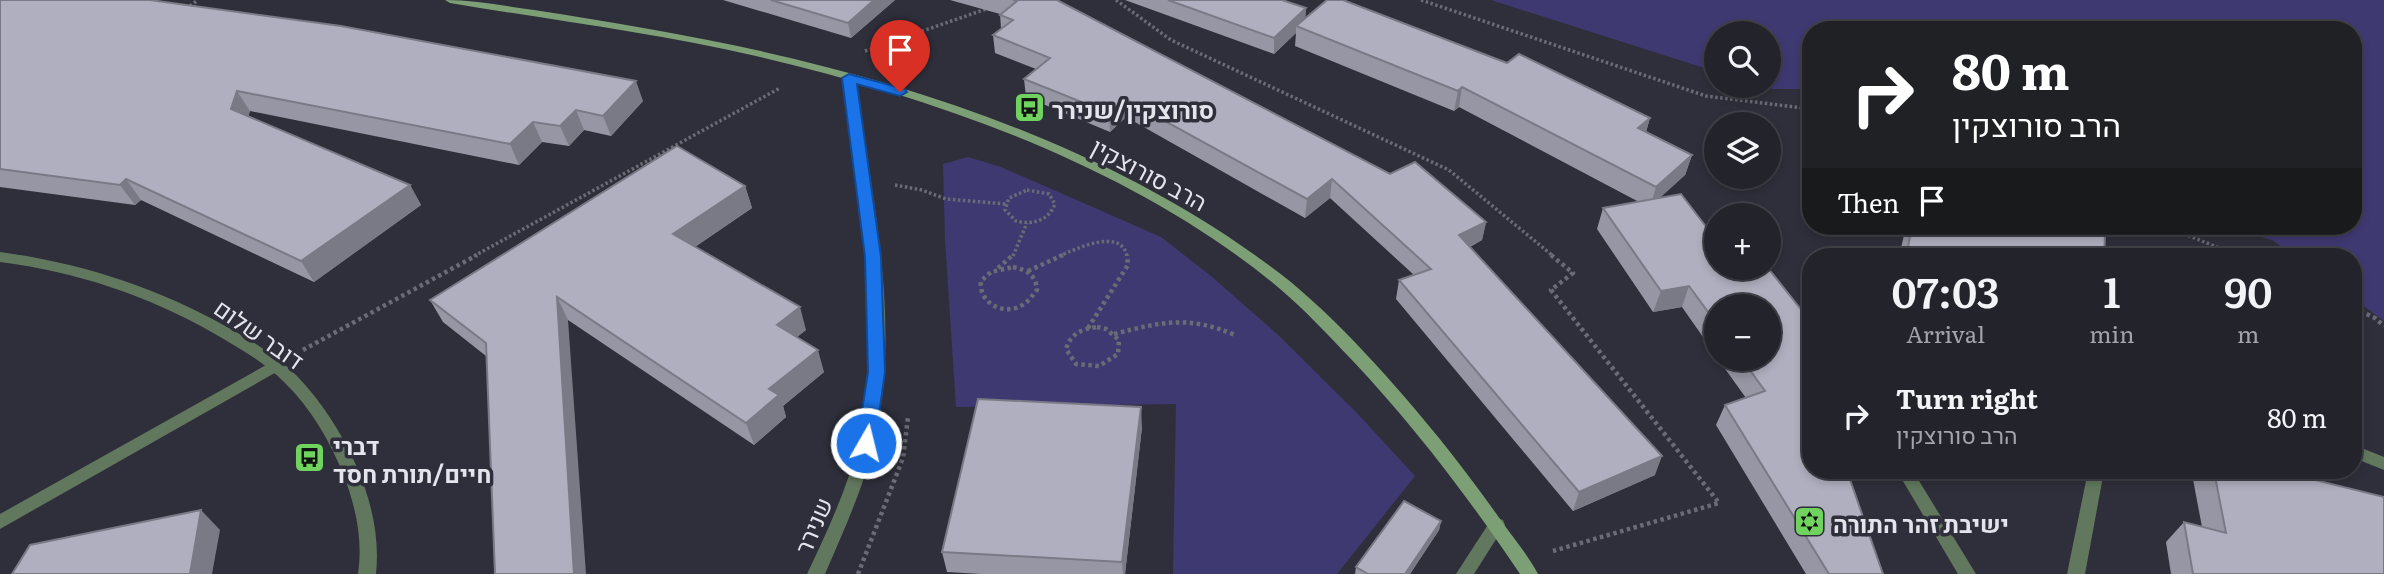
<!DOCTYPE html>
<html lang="en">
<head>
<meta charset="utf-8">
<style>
  body { margin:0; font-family:Literata,Heebo,serif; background:#2b2b34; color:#f1f3f6; height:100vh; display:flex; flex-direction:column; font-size:26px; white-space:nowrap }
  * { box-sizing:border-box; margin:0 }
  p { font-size:23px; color:#a3a4a9 }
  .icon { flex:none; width:38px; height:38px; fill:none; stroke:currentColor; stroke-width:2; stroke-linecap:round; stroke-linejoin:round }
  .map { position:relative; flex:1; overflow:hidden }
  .details { position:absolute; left:1802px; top:248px; width:560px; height:231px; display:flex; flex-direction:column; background:#23232c; border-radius:28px; box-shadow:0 4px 10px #0003,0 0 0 2px #404048 }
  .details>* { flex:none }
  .top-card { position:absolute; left:1802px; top:21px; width:560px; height:214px; border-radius:28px; box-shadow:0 4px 10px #0003,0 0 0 2px #404048; background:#202124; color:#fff; overflow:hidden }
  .fabs { position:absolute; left:1704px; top:21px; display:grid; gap:14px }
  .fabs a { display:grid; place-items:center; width:77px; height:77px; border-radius:50%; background:#23232c; box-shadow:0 4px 10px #0003,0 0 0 2px #404048; font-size:35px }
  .pin { position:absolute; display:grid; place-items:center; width:60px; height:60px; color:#fff; margin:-72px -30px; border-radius:50% 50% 50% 0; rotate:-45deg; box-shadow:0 0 7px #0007 }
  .pin .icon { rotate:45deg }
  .me { position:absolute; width:77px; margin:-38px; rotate:8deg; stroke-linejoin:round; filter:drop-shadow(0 0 5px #0008) }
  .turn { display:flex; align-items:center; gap:24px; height:147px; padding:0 35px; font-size:32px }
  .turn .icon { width:91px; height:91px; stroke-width:2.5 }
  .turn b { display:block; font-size:49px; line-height:60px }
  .then { display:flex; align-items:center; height:66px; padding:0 35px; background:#0003; gap:14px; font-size:26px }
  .eta { display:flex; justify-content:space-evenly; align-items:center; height:119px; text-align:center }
  .eta b { font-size:42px; font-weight:600; line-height:49px }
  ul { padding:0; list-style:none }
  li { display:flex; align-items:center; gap:21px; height:98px; padding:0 35px }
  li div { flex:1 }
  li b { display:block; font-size:26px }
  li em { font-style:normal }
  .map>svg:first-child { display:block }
  .green { fill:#3f3972 }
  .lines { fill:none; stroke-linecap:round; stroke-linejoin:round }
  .path-far1 { stroke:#6b6b76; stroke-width:3.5; stroke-dasharray:2.5 2.5; stroke-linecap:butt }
  .path { stroke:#6b6b76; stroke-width:4.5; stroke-dasharray:3.5 3.5; stroke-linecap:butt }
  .lane { fill:#62785e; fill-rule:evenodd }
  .street { fill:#62785e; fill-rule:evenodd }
  .secondary { fill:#7d9f76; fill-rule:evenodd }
  .wall { fill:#9696a4 }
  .shaded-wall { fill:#7a7a86 }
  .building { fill:#afafbf; stroke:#7a7a86; stroke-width:2 }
  .route { fill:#1a73e8; stroke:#114b97; stroke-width:2 }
  .labels { text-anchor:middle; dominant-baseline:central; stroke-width:7; stroke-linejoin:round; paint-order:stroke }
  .poi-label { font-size:24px; font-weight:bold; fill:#e4e4ec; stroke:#2f2f3b; text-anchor:start }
  .street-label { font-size:24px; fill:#e4e4ec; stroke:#2f2f3b }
</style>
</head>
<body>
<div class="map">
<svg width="2384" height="574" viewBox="0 0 2384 574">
  <rect width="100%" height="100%" fill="#2f2f3b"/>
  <!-- green -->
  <g class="green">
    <polygon points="1491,0 2384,0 2384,321 2354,299 2354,257 2296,257 2272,240 2221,226 2354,226 2354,30 1811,30 1811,89 1773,89 1763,86 1769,86 1769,33 1717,33 1717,72"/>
    <polygon points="968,157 1001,167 1161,237 1211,276 1277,334 1356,412 1415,476 1337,574 1173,574 1176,404 956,407 945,240 943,164"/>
  </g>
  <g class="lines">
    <!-- path-far1 -->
    <g class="path-far1">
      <polyline points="1116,0 1171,40 1449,170 1553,256"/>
      <polyline points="1421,0 1706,96 1811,109"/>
      <polyline points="186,9 198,0"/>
      <polyline points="865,51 989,8"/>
      <polyline points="895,185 922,190 946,199 1006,204"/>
      <path d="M1027,190l22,4 6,10c-7,17 -22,21 -39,17l-11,-11 4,-12z"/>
      <polyline points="2165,226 2239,256"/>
      <polyline points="474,256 780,88"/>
      <polyline points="1013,256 1027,223"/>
      <path d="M1059,256c17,-7 62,-29 68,0"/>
    </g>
    <!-- path -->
    <g class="path">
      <polyline points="1551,255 1573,273 1551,290 1719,503 1553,551"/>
      <polyline points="2235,255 2241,257"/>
      <path d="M1013,267c14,3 23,8 24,23 -4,4 -7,10 -12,13 -18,15 -47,1 -44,-22l10,-9z"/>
      <polyline points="998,268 1013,255"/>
      <polyline points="1028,271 1063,255"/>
      <polyline points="2354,308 2375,318 2384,326"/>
      <path d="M1097,327l9,2 13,11 -1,14 -19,12 -23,-2 -10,-15c5,-16 16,-20 31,-22z"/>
      <polyline points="1088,328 1128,265 1127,255"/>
      <path d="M1114,334c47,-12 74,-19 121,1"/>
      <polyline points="303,350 477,255"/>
      <polyline points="858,574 903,458 908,417"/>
    </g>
    <!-- lane -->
    <g class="lane">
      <polygon points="275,360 280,362 282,366 280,370 0,529 0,514"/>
      <polygon points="1897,471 1913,471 1976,574 1958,574"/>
      <polygon points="1497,518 1503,520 1505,525 1474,574 1456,574 1491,520"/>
    </g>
    <!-- street -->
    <g class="street">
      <path d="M849,74l6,4c17,119 47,246 19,366 -11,45 -31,88 -49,130h-18c20,-42 40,-85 51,-129 29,-120 1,-248 -15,-367z"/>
      <path d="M0,252c81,11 156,35 227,75 25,14 50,29 70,49 25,26 44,56 59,89 15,35 24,71 20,109h-18c5,-34 -2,-66 -14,-98 -14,-35 -33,-68 -60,-94 -20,-20 -45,-34 -69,-48 -68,-39 -138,-62 -215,-72z"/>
      <polygon points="2354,445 2384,457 2384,470 2354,458"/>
      <polygon points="2088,471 2104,471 2085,574 2067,574"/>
    </g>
    <!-- secondary -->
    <path class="secondary" d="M445,0c30,0 59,6 89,10 39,6 77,12 115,19 223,39 451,107 633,246 55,43 113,109 157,163 23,29 45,58 66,88 11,15 24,31 33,48h-18c-51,-76 -106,-148 -168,-214 -24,-25 -47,-50 -73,-72 -144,-120 -341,-190 -523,-232 -101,-23 -204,-36 -306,-53z"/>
  </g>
  <!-- wall -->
  <g class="wall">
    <polygon points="0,0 643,101 611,136 584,130 569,146 542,142 519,165 250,111 248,116 410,185 421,205 314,282 141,200 135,205 0,187"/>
    <polygon points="723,0 895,0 851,38"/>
    <polygon points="950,0 1057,0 1390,174 1486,222 1482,240 1470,247 1655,475 1573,511 1396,299 1399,280 1414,275 1330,198 1305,218 1126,117 1110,132 1026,97 1024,79 1036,69 995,53 993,35 1001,28 1000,14"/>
    <polygon points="1125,0 1282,0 1306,8 1305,18 1327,0 1343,0 1507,63 1519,54 1650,118 1646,132 1692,155 1685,175 1659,198 1681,194 1717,241 1717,268 1768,268 1811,322 1811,471 1847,471 1883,574 1806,574 1716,425 1725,405 1746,398 1718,359 1769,359 1769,306 1717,306 1717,357 1682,307 1653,312 1597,229 1603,208 1639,202 1459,107 1454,111 1295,46 1296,33 1274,54"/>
    <polygon points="745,186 752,208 695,247 806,330 797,337 824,372 783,406 786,417 754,445 568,320 486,356 443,322 430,300"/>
    <polygon points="1906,226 2070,226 2104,257 1899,257"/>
    <polygon points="1142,427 1125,574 981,574 947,572 942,552"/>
    <polygon points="2195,471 2279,471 2384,574 2171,574 2166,542 2184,522 2202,527 2192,474"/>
    <polygon points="1441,521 1439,530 1410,574 1355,574 1356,567"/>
  </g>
  <!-- shaded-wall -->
  <g class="shaded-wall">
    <polygon points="874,0 895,0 851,38 848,23"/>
    <polygon points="1306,8 1305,24 1296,26 1296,33 1274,54 1274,38"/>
    <polygon points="636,81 643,101 611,136 603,116"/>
    <polygon points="1462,87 1459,107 1454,111 1458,91"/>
    <polygon points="237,91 250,111 244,129 231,109"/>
    <polygon points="1125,99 1126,117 1110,132 1109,113"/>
    <polygon points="576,110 584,130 569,146 560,126"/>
    <polygon points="1650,118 1644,138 1638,128"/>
    <polygon points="533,122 542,142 519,165 510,144"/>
    <polygon points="1692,155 1685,175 1650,207 1656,187"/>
    <polygon points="126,179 141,200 135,205 120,185"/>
    <polygon points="1332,179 1330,198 1305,218 1307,199"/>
    <polygon points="410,185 421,205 314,282 301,261"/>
    <polygon points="745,186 752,208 681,256 673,234"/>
    <polygon points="1486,222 1482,240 1455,254 1459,235"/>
    <polygon points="1689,286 1682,307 1653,312 1661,291"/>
    <polygon points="557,297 568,320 586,574 574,574"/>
    <polygon points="800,307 806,330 784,347 777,325"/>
    <polygon points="818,350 824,372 783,406 786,417 754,445 746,423 769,389"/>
    <polygon points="1811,351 1811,370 1805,352"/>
    <polygon points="1141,407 1142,427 1125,574 1123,574 1122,562"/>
    <polygon points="1662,456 1655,475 1573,511 1579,492"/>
    <polygon points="201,510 220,530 212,574 190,574"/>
    <polygon points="1441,521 1439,530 1410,574 1405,574"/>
  </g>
  <!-- building -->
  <g class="building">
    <polygon points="0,0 150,0 341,26 636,81 603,116 576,110 560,126 533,122 510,144 237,91 231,109 410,185 301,261 126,179 120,185 0,169"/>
    <polygon points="771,0 874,0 848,23"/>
    <polygon points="1013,0 1057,0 1390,174 1415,162 1486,222 1459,235 1662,456 1579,492 1399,280 1431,269 1332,179 1307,199 1125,99 1109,113 1024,79 1050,58 993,35 1013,20 1000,15 1017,1"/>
    <polygon points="1168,0 1282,0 1306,8 1274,38"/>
    <polygon points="1327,0 1343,0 1507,63 1519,54 1650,118 1638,128 1692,155 1656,187 1462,87 1458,91 1296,26"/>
    <polygon points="677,146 745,186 673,234 800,307 777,325 818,350 769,389 779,395 746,423 557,297 574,574 495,574 486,343 430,300"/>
    <polygon points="1681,194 1717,241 1717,268 1768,268 1811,322 1811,351 1805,352 1811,370 1811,471 1847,471 1883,574 1829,574 1725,405 1765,391 1742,359 1769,359 1769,306 1717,306 1717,324 1689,286 1661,291 1603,208"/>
    <polygon points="1912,226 2070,226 2105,236 2104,257 1906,257"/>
    <polygon points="978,399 1141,407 1122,562 942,552"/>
    <polygon points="2214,471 2279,471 2384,497 2384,574 2193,574 2184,522 2226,533"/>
    <polygon points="1404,501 1441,521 1405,574 1368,574 1356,567"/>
    <polygon points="201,510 190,574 12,574 30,545"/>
  </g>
  <!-- route -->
  <polygon class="route" points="849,74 905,89 907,92 900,96 857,84 881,257 885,372 875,443 872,448 860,448 857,443 868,372 865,257 842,78"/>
  <!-- icons -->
  <defs>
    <symbol id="bus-square" viewBox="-11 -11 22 22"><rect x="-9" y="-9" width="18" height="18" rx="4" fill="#70d35f" stroke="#2f2f3b"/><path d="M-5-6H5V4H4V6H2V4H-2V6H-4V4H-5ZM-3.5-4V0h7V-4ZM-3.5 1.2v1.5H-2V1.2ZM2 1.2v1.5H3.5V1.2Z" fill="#111"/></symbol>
    <symbol id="synagogue-square" viewBox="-11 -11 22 22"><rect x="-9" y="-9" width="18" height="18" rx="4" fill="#70d35f" stroke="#2f2f3b"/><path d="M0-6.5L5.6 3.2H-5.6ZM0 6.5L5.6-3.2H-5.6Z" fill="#111"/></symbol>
  </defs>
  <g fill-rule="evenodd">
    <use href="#bus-square" x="1012" y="90" width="35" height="35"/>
    <use href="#bus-square" x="292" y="440" width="35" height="35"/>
    <use href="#synagogue-square" x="1792" y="504" width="35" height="35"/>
  </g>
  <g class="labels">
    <!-- poi labels -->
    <g class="poi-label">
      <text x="1052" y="108">סורוצקין/שנירר</text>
      <text x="333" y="444">דברי<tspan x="333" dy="28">חיים/תורת חסד</tspan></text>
      <text x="1833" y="522">ישיבת זהר התורה</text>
    </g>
    <!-- street labels -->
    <g class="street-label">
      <text transform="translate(1150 173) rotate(28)">הרב סורוצקין</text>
      <text transform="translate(260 333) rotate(35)">דובר שלום</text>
      <text transform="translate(812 525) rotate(-67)">שנירר</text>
    </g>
  </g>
</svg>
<div class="fabs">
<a><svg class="icon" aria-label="search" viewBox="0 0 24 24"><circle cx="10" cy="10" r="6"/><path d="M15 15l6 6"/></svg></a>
<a><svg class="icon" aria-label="layers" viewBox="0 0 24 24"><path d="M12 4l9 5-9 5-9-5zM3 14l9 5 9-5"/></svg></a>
<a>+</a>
<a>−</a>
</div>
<div class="pin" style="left:900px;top:92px;background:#d93025"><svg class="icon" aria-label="arrive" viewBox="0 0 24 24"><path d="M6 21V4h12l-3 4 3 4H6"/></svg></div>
<svg class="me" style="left:866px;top:443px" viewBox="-20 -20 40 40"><circle r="17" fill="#1a73e8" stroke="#fff" stroke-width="3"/><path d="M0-11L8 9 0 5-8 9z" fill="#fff"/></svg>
<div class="top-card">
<div class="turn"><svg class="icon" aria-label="right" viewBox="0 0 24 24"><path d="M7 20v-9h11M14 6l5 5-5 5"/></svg><div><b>80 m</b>הרב סורוצקין</div></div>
<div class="then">Then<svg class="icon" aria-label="arrive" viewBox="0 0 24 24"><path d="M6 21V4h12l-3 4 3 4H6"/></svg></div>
</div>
<section class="details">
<div class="eta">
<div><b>07:03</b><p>Arrival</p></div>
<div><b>1</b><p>min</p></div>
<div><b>90</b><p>m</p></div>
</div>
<ul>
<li><svg class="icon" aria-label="right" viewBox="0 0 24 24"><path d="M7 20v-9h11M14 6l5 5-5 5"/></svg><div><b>Turn right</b><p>הרב סורוצקין</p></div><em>80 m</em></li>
</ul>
</section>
</div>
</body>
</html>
